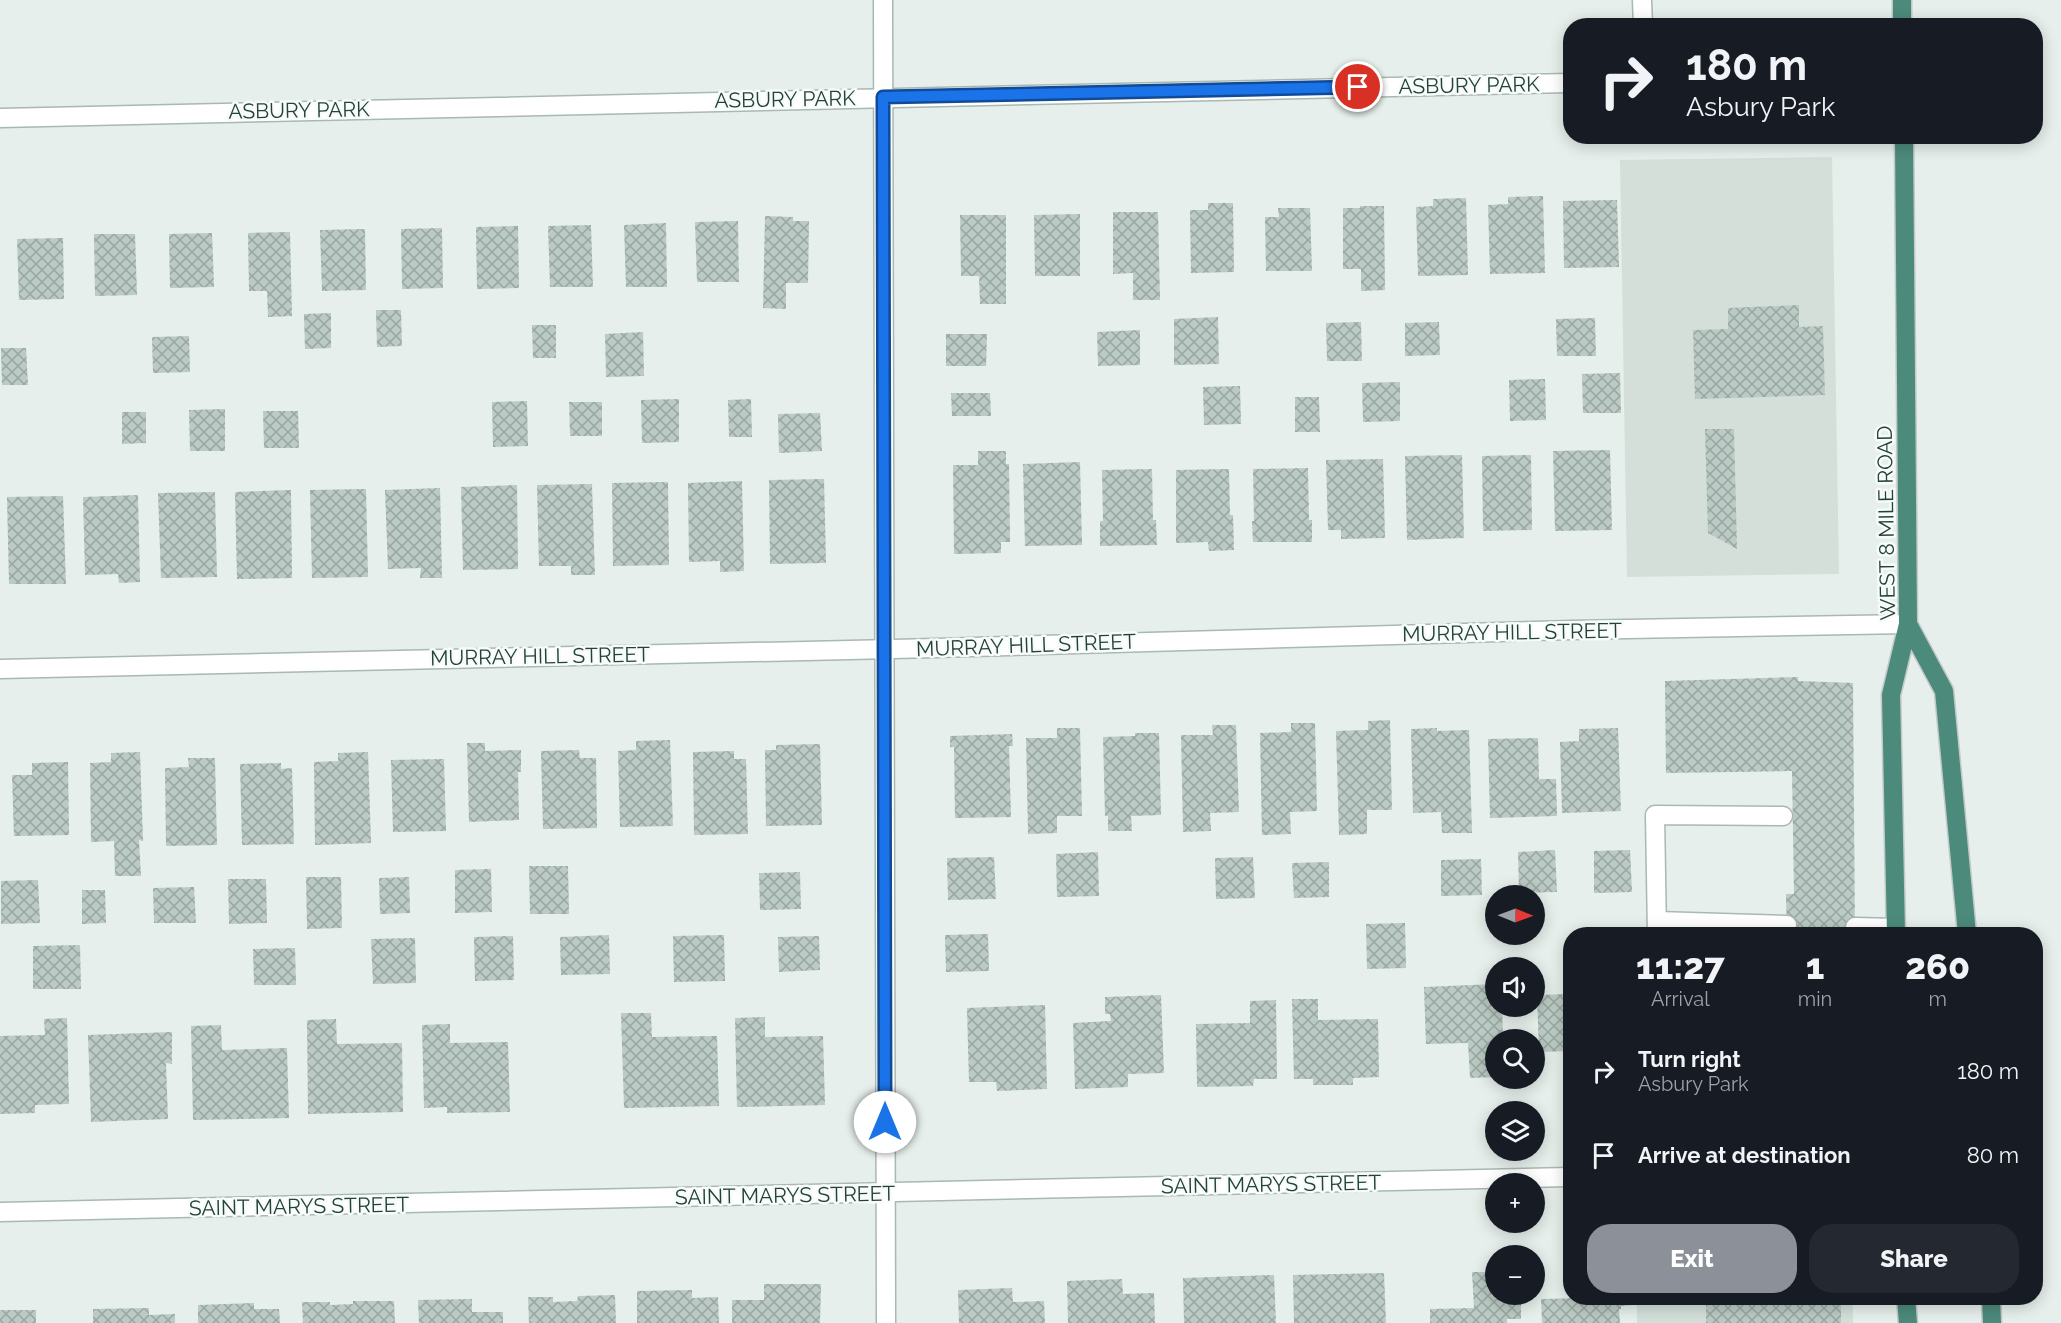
<!DOCTYPE html>
<html lang="en">
<head>
<meta charset="utf-8">
<style>
  body { margin:0; font-family:Raleway,sans-serif; background:#242831; color:#f1f3f6; height:100vh; display:flex; flex-direction:column; font-size:22px; white-space:nowrap }
  * { box-sizing:border-box; margin:0 }
  p { font-size:20px; color:#9ea1a6 }
  .icon { flex:none; width:33px; height:33px; fill:none; stroke:currentColor; stroke-width:2; stroke-linecap:round; stroke-linejoin:round }
  .map { position:relative; flex:1; overflow:hidden }
  .drawer { position:absolute; left:1563px; top:927px; width:480px; height:378px; display:flex; flex-direction:column; background:#171b24; border-radius:24px; box-shadow:0 3px 15px #0003 }
  .drawer>* { flex:none }
  .hud { position:absolute; left:1563px; top:18px; width:480px; height:126px; border-radius:24px; box-shadow:0 3px 15px #0003; background:#171b24; color:#f1f3f6; overflow:hidden }
  .needle { width:39px; rotate:91deg }
  .tools { position:absolute; left:1485px; top:885px; display:grid; gap:12px }
  .tools a { display:grid; place-items:center; width:60px; height:60px; border-radius:50%; background:#171b24; box-shadow:0 3px 15px #0003; font-size:30px }
  .pin { position:absolute; display:grid; place-items:center; width:51px; height:51px; color:#fff; margin:-26px; border:3px solid #fff; border-radius:50%; box-shadow:0 2px 6px #0007 }
  .me { position:absolute; width:66px; margin:-33px; rotate:0deg; stroke-linejoin:round; filter:drop-shadow(0 0 4px #0008) }
  .turn { display:flex; align-items:center; gap:21px; height:126px; padding:0 24px; font-size:27px }
  .turn .icon { width:78px; height:78px; stroke-width:2.5 }
  .turn b { display:block; font-size:42px; line-height:51px }
  .eta { display:flex; justify-content:space-evenly; align-items:center; height:102px; text-align:center }
  .eta b { font-size:36px; font-weight:800; line-height:42px }
  .cta { display:flex; gap:12px; margin-top:auto; padding:12px 24px }
  .cta a { flex:1; height:69px; border-radius:24px; background:#8c9099; color:#fff; font-size:24px; font-weight:800; line-height:69px; text-align:center }
  .cta a+a { background:#242831; color:#f1f3f6 }
  ul { padding:0; list-style:none }
  li { display:flex; align-items:center; gap:18px; height:84px; padding:0 24px }
  li div { flex:1 }
  li b { display:block; font-size:22px }
  li em { font-style:normal }
  .map>svg:first-child { display:block }
  .built { fill:#d4dfda }
  .building { fill:url(#building-cross-hatch) }
  .lines { fill:none; stroke-linecap:round; stroke-linejoin:round }
  .service-casing { stroke:#a8b8b2; stroke-width:21 }
  .minor-casing { stroke:#a8b8b2; stroke-width:21 }
  .trunk-casing { stroke:#c2cac8; stroke-width:21 }
  .service { stroke:#fff; stroke-width:18 }
  .minor { stroke:#fff; stroke-width:18 }
  .trunk { stroke:#4c8a7c; stroke-width:18 }
  .route-casing { stroke:#114b97; stroke-width:15 }
  .route { stroke:#1a73e8; stroke-width:10 }
  .labels { text-anchor:middle; dominant-baseline:central; stroke-width:5; stroke-linejoin:round; paint-order:stroke }
  .street-label { font-size:21px; fill:#24423a; stroke:#f7fbf9 }
</style>
</head>
<body>
<div class="map">
<svg width="2061" height="1323" viewBox="0 0 2061 1323">
  <defs>
    <pattern id="building-cross-hatch" width="8" height="8" patternUnits="userSpaceOnUse" patternTransform="scale(1.5)"><rect width="8" height="8" fill="#bbcac4"/><path d="M0 0l8 8M0 8l8-8" fill="none" stroke="#98a6a0"/></pattern>
  </defs>
  <rect width="100%" height="100%" fill="#e6efeb"/>
  <!-- built -->
  <g class="built">
    <polygon points="1832,157 1839,574 1627,577 1620,160"/>
    <rect x="1637" y="1298" width="216" height="25"/>
  </g>
  <!-- building -->
  <g class="building">
    <polygon points="1543,196 1545,273 1490,274 1488,205 1508,204 1508,197"/>
    <polygon points="1466,198 1468,275 1418,276 1416,207 1433,206 1433,199"/>
    <polygon points="1617,200 1619,267 1564,268 1563,201"/>
    <polygon points="1208,203 1233,203 1234,272 1191,273 1190,210 1208,210"/>
    <polygon points="1360,206 1384,206 1385,290 1361,291 1361,269 1343,269 1343,208 1360,208"/>
    <polygon points="1278,208 1310,208 1312,271 1266,271 1265,217 1279,217"/>
    <polygon points="1113,212 1158,212 1160,300 1133,300 1133,273 1113,274"/>
    <polygon points="1080,214 1080,276 1035,276 1034,215"/>
    <polygon points="960,215 1006,215 1006,304 980,304 979,276 961,276"/>
    <polygon points="765,216 793,217 793,221 809,221 808,283 786,283 786,309 763,308"/>
    <polygon points="738,221 739,282 697,282 695,222"/>
    <polygon points="666,223 667,287 626,287 624,225"/>
    <polygon points="591,225 593,287 550,287 548,226"/>
    <polygon points="518,226 519,288 477,289 476,227"/>
    <polygon points="442,228 443,288 402,289 401,229"/>
    <polygon points="365,229 366,290 322,291 320,230"/>
    <polygon points="290,232 292,316 268,317 267,291 249,291 248,233"/>
    <polygon points="212,233 214,287 170,288 169,234"/>
    <polygon points="94,234 135,234 137,295 95,296"/>
    <polygon points="63,238 64,299 19,300 17,239"/>
    <polygon points="1799,305 1799,327 1823,326 1825,395 1695,399 1693,330 1728,329 1728,308"/>
    <polygon points="376,310 401,310 402,346 377,347"/>
    <polygon points="331,313 331,348 305,349 304,314"/>
    <polygon points="1218,317 1219,364 1174,365 1174,319"/>
    <polygon points="1595,318 1596,356 1557,356 1556,319"/>
    <polygon points="1361,322 1362,361 1327,361 1326,323"/>
    <polygon points="1439,322 1440,355 1405,356 1405,323"/>
    <polygon points="532,325 556,325 556,358 533,358"/>
    <polygon points="1140,330 1140,365 1098,366 1097,332"/>
    <polygon points="643,332 644,376 606,377 605,334"/>
    <polygon points="946,334 987,334 986,366 946,366"/>
    <polygon points="189,336 190,372 153,373 152,337"/>
    <polygon points="1,348 26,348 28,385 2,385"/>
    <polygon points="1620,373 1621,413 1583,413 1582,374"/>
    <polygon points="1545,379 1546,420 1510,421 1509,380"/>
    <polygon points="1400,382 1400,421 1363,422 1362,383"/>
    <polygon points="1240,386 1241,424 1204,425 1203,387"/>
    <polygon points="951,393 990,393 991,416 952,416"/>
    <polygon points="1295,397 1319,397 1320,432 1295,432"/>
    <polygon points="679,399 679,442 642,443 641,400"/>
    <polygon points="751,399 752,437 729,437 728,400"/>
    <polygon points="527,401 528,446 493,447 492,402"/>
    <polygon points="569,402 602,402 602,436 570,436"/>
    <polygon points="225,409 225,451 190,451 189,410"/>
    <polygon points="263,411 298,411 299,448 264,448"/>
    <polygon points="122,412 146,412 146,443 122,444"/>
    <polygon points="820,413 822,451 779,453 778,414"/>
    <polygon points="1705,429 1734,429 1737,549 1708,533"/>
    <polygon points="1610,450 1612,530 1555,531 1553,451"/>
    <polygon points="978,451 1006,451 1006,464 1009,464 1010,542 1001,542 1001,553 954,554 953,465 978,465"/>
    <polygon points="1462,455 1464,538 1407,540 1405,456"/>
    <polygon points="1531,455 1532,530 1483,531 1482,456"/>
    <polygon points="1383,459 1385,538 1341,539 1341,530 1328,530 1326,460"/>
    <polygon points="1080,462 1082,545 1025,546 1023,464"/>
    <polygon points="1308,468 1309,520 1312,520 1312,542 1253,542 1252,521 1254,521 1253,469"/>
    <polygon points="1152,469 1153,520 1156,520 1157,545 1100,546 1100,521 1103,521 1102,470"/>
    <polygon points="1229,469 1230,515 1233,515 1234,550 1209,551 1208,542 1176,543 1176,470"/>
    <polygon points="824,479 826,563 770,564 769,480"/>
    <polygon points="742,481 744,571 720,572 720,561 689,562 688,483"/>
    <polygon points="668,482 669,565 613,566 612,483"/>
    <polygon points="592,484 595,575 571,575 571,566 539,566 537,485"/>
    <polygon points="517,485 518,569 463,570 461,487"/>
    <polygon points="440,488 442,578 420,578 421,568 388,569 385,490"/>
    <polygon points="366,489 368,577 312,578 310,490"/>
    <polygon points="291,490 292,578 237,579 235,492"/>
    <polygon points="215,492 217,577 161,578 158,493"/>
    <polygon points="138,495 140,582 119,583 118,574 85,575 83,497"/>
    <polygon points="63,496 66,584 9,584 7,497"/>
    <polygon points="1798,677 1798,681 1853,683 1855,934 1787,934 1786,894 1794,894 1792,771 1666,773 1665,681"/>
    <polygon points="1390,720 1392,810 1367,810 1367,834 1339,835 1336,731 1368,730 1368,721"/>
    <polygon points="1291,723 1315,723 1317,811 1290,812 1291,834 1262,835 1260,733 1291,732"/>
    <polygon points="1212,725 1236,725 1239,812 1210,813 1211,831 1183,832 1181,735 1213,735"/>
    <polygon points="1057,728 1080,728 1082,816 1057,816 1057,833 1028,834 1026,738 1057,738"/>
    <polygon points="1437,728 1437,731 1469,730 1472,833 1442,833 1441,812 1413,813 1411,729"/>
    <polygon points="1618,728 1621,811 1562,813 1560,742 1579,741 1579,729"/>
    <polygon points="1135,733 1159,733 1161,815 1131,816 1132,831 1108,831 1108,816 1105,816 1103,737 1135,736"/>
    <polygon points="1012,734 1013,746 1009,746 1011,817 955,818 954,747 950,747 950,736"/>
    <polygon points="1538,738 1539,779 1556,779 1557,816 1490,818 1488,739"/>
    <polygon points="670,740 673,826 620,827 618,751 636,750 636,741"/>
    <polygon points="467,743 485,743 485,751 521,750 521,772 518,772 519,820 469,822"/>
    <polygon points="820,744 822,825 766,826 765,750 776,750 776,745"/>
    <polygon points="579,750 580,758 596,758 597,828 543,829 541,751"/>
    <polygon points="734,751 734,759 746,759 748,834 694,835 693,752"/>
    <polygon points="140,752 143,841 139,840 141,876 115,876 114,841 91,842 90,763 111,762 111,753"/>
    <polygon points="368,752 371,843 315,845 314,762 338,761 338,753"/>
    <polygon points="188,758 215,758 217,845 166,846 165,768 189,767"/>
    <polygon points="444,759 446,831 393,832 391,760"/>
    <polygon points="68,762 69,835 14,836 12,775 32,775 32,763"/>
    <polygon points="281,763 281,769 292,768 294,844 242,845 240,764"/>
    <polygon points="1555,850 1557,892 1519,893 1518,852"/>
    <polygon points="1630,850 1632,892 1594,893 1594,851"/>
    <polygon points="1098,852 1099,896 1057,897 1056,854"/>
    <polygon points="994,857 996,899 948,900 947,858"/>
    <polygon points="1253,857 1255,898 1216,899 1215,858"/>
    <polygon points="1481,859 1482,895 1441,896 1441,860"/>
    <polygon points="1329,862 1329,897 1294,898 1292,863"/>
    <polygon points="529,866 568,866 569,914 530,914"/>
    <polygon points="491,869 492,912 455,913 455,870"/>
    <polygon points="800,872 801,909 760,910 759,873"/>
    <polygon points="306,877 341,877 342,928 307,929"/>
    <polygon points="409,877 410,913 380,914 379,878"/>
    <polygon points="228,879 266,879 267,923 229,924"/>
    <polygon points="38,880 40,923 1,924 1,881"/>
    <polygon points="194,887 196,923 154,923 153,888"/>
    <polygon points="82,890 105,890 106,923 82,924"/>
    <polygon points="1405,923 1406,968 1367,969 1366,924"/>
    <polygon points="988,934 989,971 946,972 945,935"/>
    <polygon points="609,935 610,974 561,975 560,937"/>
    <polygon points="724,935 725,981 674,982 673,936"/>
    <polygon points="513,936 514,980 475,981 474,937"/>
    <polygon points="819,936 820,970 779,972 778,937"/>
    <polygon points="415,938 416,983 373,984 371,939"/>
    <polygon points="80,945 81,989 33,989 33,946"/>
    <polygon points="295,948 296,985 254,985 253,949"/>
    <polygon points="1496,984 1496,1006 1502,1006 1503,1036 1516,1036 1516,1040 1496,1040 1496,1077 1470,1078 1468,1043 1426,1044 1424,987"/>
    <polygon points="1570,994 1570,1051 1539,1052 1537,995"/>
    <polygon points="1161,995 1164,1073 1128,1074 1128,1087 1075,1089 1073,1023 1111,1021 1110,1014 1105,1014 1105,997"/>
    <polygon points="1292,999 1318,999 1318,1020 1378,1019 1379,1077 1353,1078 1353,1085 1313,1085 1313,1079 1294,1079"/>
    <polygon points="1276,1000 1277,1079 1254,1079 1253,1086 1197,1087 1196,1024 1250,1023 1250,1001"/>
    <polygon points="1045,1005 1047,1089 997,1091 996,1082 969,1082 967,1008"/>
    <polygon points="621,1013 651,1013 652,1037 717,1036 719,1106 624,1108"/>
    <polygon points="765,1017 765,1037 823,1036 825,1105 737,1107 735,1018"/>
    <polygon points="67,1018 69,1104 35,1105 35,1113 0,1114 0,1036 45,1035 44,1019"/>
    <polygon points="336,1019 337,1044 402,1043 403,1112 308,1114 307,1020"/>
    <polygon points="450,1024 450,1043 508,1042 510,1112 447,1113 447,1107 424,1108 422,1025"/>
    <polygon points="221,1025 222,1050 287,1048 289,1118 193,1120 191,1026"/>
    <polygon points="172,1032 172,1064 166,1063 168,1119 91,1122 88,1035"/>
    <polygon points="1472,1272 1496,1272 1496,1294 1521,1294 1521,1319 1507,1319 1507,1323 1430,1323 1430,1309 1474,1308"/>
    <polygon points="1384,1273 1386,1323 1294,1323 1293,1275"/>
    <polygon points="1274,1275 1276,1323 1184,1323 1183,1278"/>
    <polygon points="1122,1279 1123,1294 1154,1293 1155,1323 1068,1323 1067,1281"/>
    <polygon points="764,1284 821,1284 820,1323 732,1323 732,1300 764,1300"/>
    <polygon points="1012,1288 1013,1302 1044,1301 1045,1323 959,1323 958,1290"/>
    <polygon points="692,1290 692,1298 718,1297 719,1323 637,1323 637,1291"/>
    <polygon points="615,1295 616,1323 529,1323 528,1297 553,1297 553,1302 577,1301 578,1296"/>
    <polygon points="1586,1298 1632,1298 1632,1305 1621,1306 1621,1309 1619,1309 1620,1323 1542,1323 1541,1299"/>
    <polygon points="1706,1298 1845,1298 1845,1302 1841,1303 1841,1323 1706,1323"/>
    <polygon points="472,1299 472,1312 503,1312 503,1323 419,1323 418,1300"/>
    <polygon points="353,1301 394,1301 395,1323 303,1323 302,1302 330,1302 330,1305 353,1304"/>
    <polygon points="254,1303 254,1309 279,1309 280,1323 198,1323 198,1305"/>
    <polygon points="149,1308 149,1315 175,1314 175,1323 93,1323 93,1309"/>
    <rect x="0" y="1310" width="36" height="13"/>
  </g>
  <g class="lines">
    <defs>
      <g id="service">
        <polyline points="1642,0 1643,26"/>
        <polyline points="1657,921 1787,925"/>
        <polyline points="1855,927 1896,928"/>
        <polyline points="1657,934 1655,815 1783,816"/>
      </g>
      <g id="minor">
        <polyline points="883,0 886,1323"/>
        <polyline points="0,118 1570,83"/>
        <polyline points="0,669 936,648 1572,630 1908,624"/>
        <polyline points="0,1212 1570,1177"/>
      </g>
      <g id="trunk">
        <polyline points="1902,0 1902,26"/>
        <polyline points="1904,136 1908,624 1944,691 1967,934"/>
        <polyline points="1896,934 1891,695 1908,624"/>
        <polyline points="1906,1298 1908,1323"/>
        <polyline points="1991,1298 1992,1323"/>
      </g>
    </defs>
    <!-- service casing -->
    <use href="#service" class="service-casing"/>
    <!-- minor casing -->
    <use href="#minor" class="minor-casing"/>
    <!-- trunk casing -->
    <use href="#trunk" class="trunk-casing"/>
    <!-- service -->
    <use href="#service" class="service"/>
    <!-- minor -->
    <use href="#minor" class="minor"/>
    <!-- trunk -->
    <use href="#trunk" class="trunk"/>
  </g>
  <g class="lines">
    <defs>
      <polyline id="route" points="885,1122 883,97 1358,87"/>
    </defs>
    <!-- route casing -->
    <use href="#route" class="route-casing"/>
    <!-- route -->
    <use href="#route" class="route"/>
  </g>
  <g class="labels">
    <!-- street labels -->
    <g class="street-label">
      <text transform="translate(1469 85) rotate(-1)">ASBURY PARK</text>
      <text transform="translate(785 99) rotate(-1)">ASBURY PARK</text>
      <text transform="translate(299 110) rotate(-1)">ASBURY PARK</text>
      <text transform="translate(1886 523) rotate(-91)">WEST 8 MILE ROAD</text>
      <text transform="translate(1512 632) rotate(-1)">MURRAY HILL STREET</text>
      <text transform="translate(1026 645) rotate(-2)">MURRAY HILL STREET</text>
      <text transform="translate(540 656) rotate(-1)">MURRAY HILL STREET</text>
      <text transform="translate(1271 1184) rotate(-1)">SAINT MARYS STREET</text>
      <text transform="translate(785 1195) rotate(-1)">SAINT MARYS STREET</text>
      <text transform="translate(299 1206) rotate(-1)">SAINT MARYS STREET</text>
    </g>
  </g>
</svg>
<div class="tools">
<a><svg class="needle" viewBox="-14 -14 28 28"><path d="M0-13l5 13h-10z" fill="#e53935"/><path d="M0 13l5-13h-10z" fill="#9ea1a6"/></svg></a>
<a><svg class="icon" aria-label="sound" viewBox="0 0 24 24"><path d="M4 9h4l5-4v14l-5-4H4zM17 9q2 3 0 6"/></svg></a>
<a><svg class="icon" aria-label="search" viewBox="0 0 24 24"><circle cx="10" cy="10" r="6"/><path d="M15 15l6 6"/></svg></a>
<a><svg class="icon" aria-label="layers" viewBox="0 0 24 24"><path d="M12 4l9 5-9 5-9-5zM3 14l9 5 9-5"/></svg></a>
<a>+</a>
<a>−</a>
</div>
<div class="pin" style="left:1358px;top:87px;background:#d93025"><svg class="icon" aria-label="arrive" viewBox="0 0 24 24"><path d="M6 21V4h12l-3 4 3 4H6"/></svg></div>
<svg class="me" style="left:885px;top:1122px" viewBox="-20 -20 40 40"><circle r="19" fill="#fff"/><path d="M0-13L10 11 0 6-10 11z" fill="#1a73e8"/></svg>
<div class="hud">
<div class="turn"><svg class="icon" aria-label="right" viewBox="0 0 24 24"><path d="M7 20v-9h11M14 6l5 5-5 5"/></svg><div><b>180 m</b>Asbury Park</div></div>
</div>
<section class="drawer">
<div class="eta">
<div><b>11:27</b><p>Arrival</p></div>
<div><b>1</b><p>min</p></div>
<div><b>260</b><p>m</p></div>
</div>
<ul>
<li><svg class="icon" aria-label="right" viewBox="0 0 24 24"><path d="M7 20v-9h11M14 6l5 5-5 5"/></svg><div><b>Turn right</b><p>Asbury Park</p></div><em>180 m</em></li>
<li><svg class="icon" aria-label="arrive" viewBox="0 0 24 24"><path d="M6 21V4h12l-3 4 3 4H6"/></svg><div><b>Arrive at destination</b></div><em>80 m</em></li>
</ul>
<div class="cta"><a>Exit</a><a>Share</a></div>
</section>
</div>
</body>
</html>
